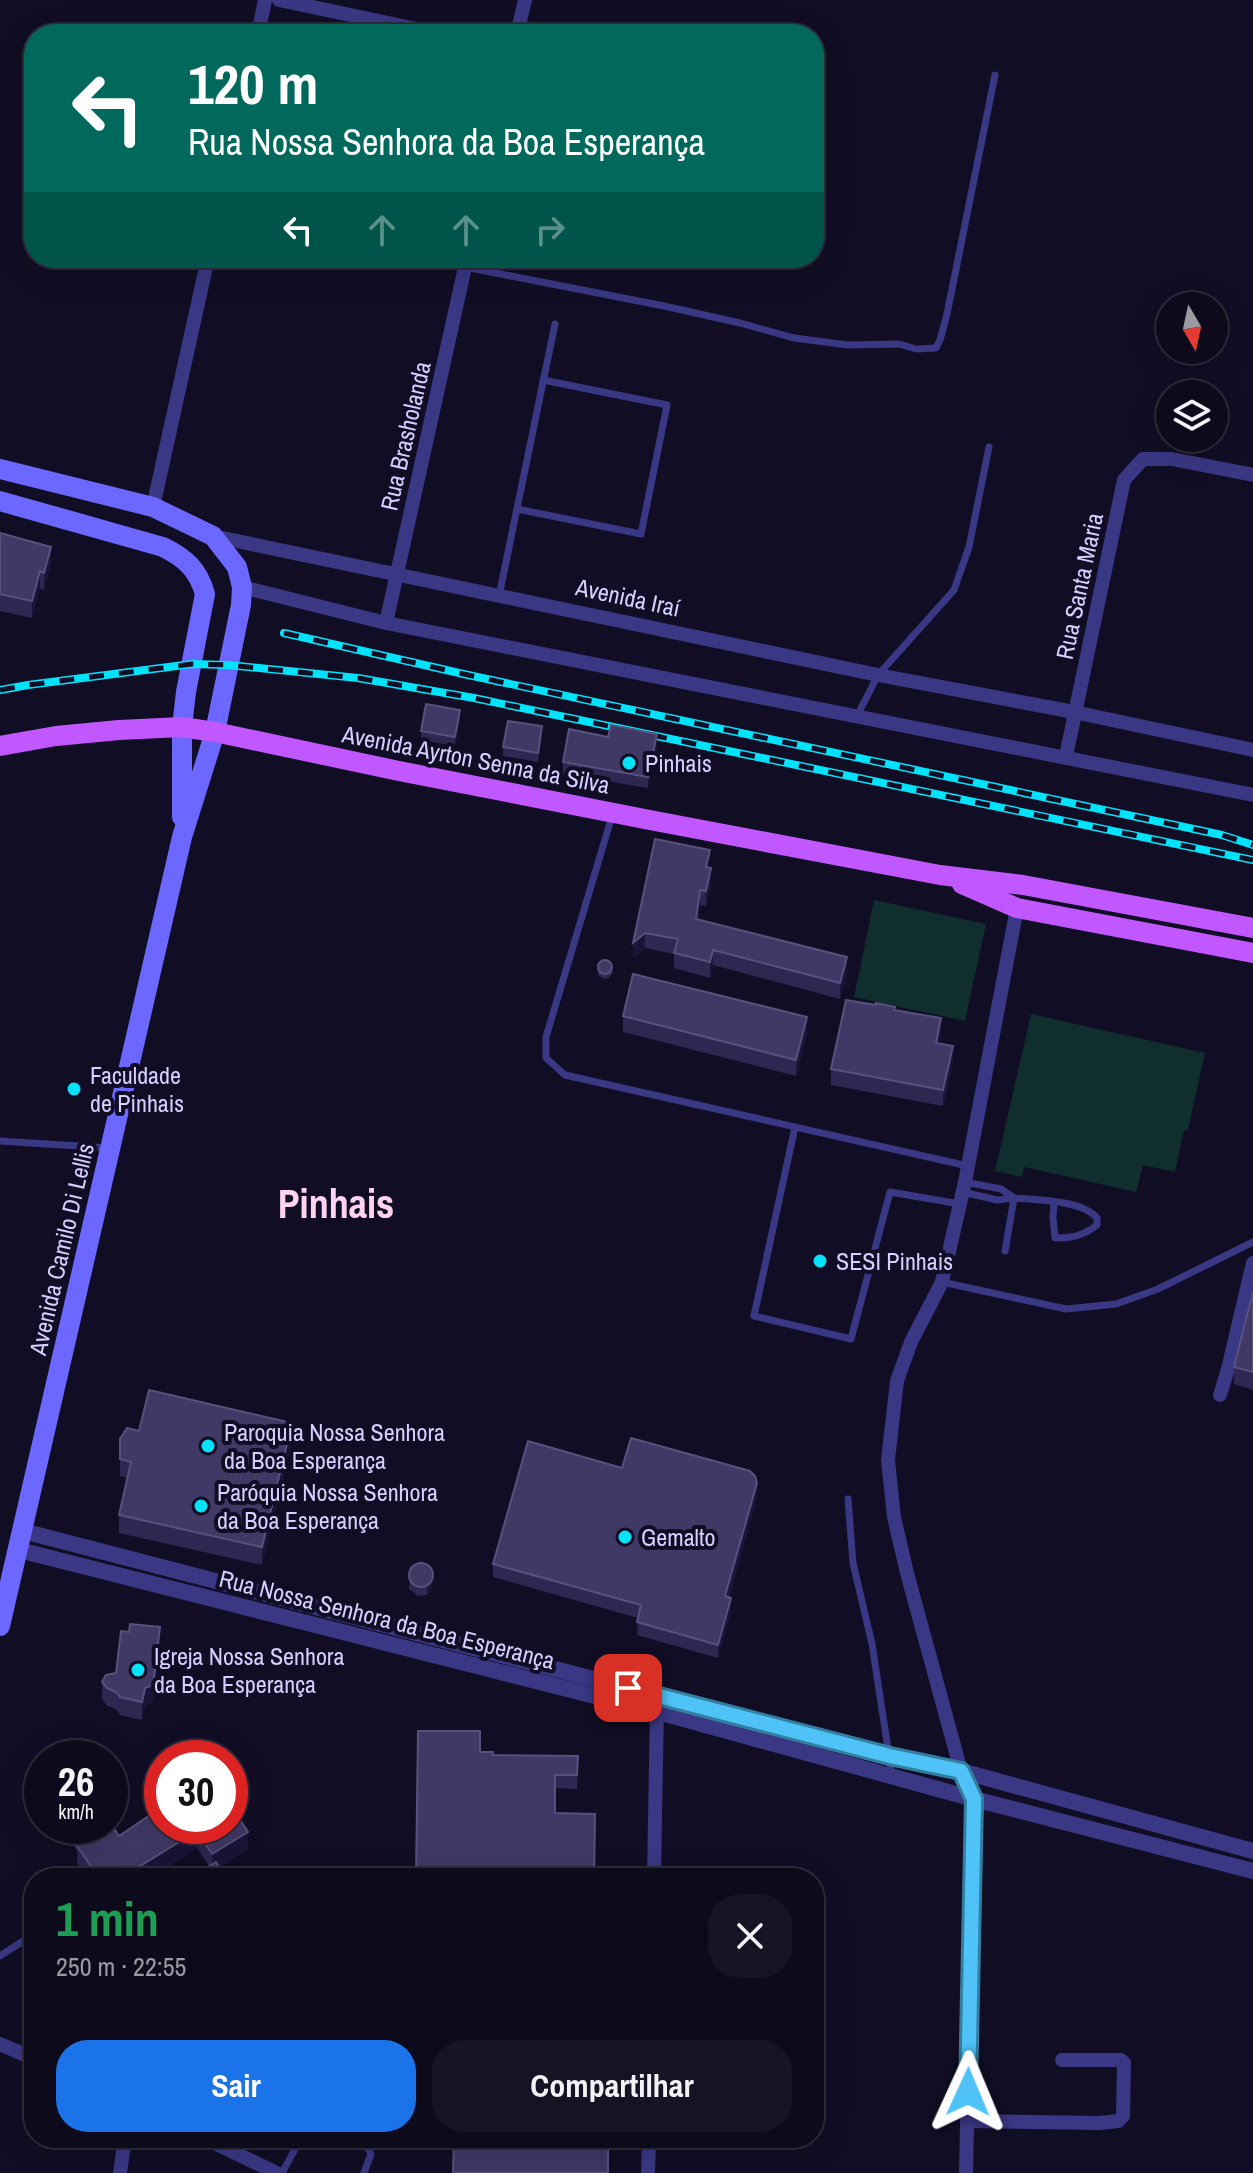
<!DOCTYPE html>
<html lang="pt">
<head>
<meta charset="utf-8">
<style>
  body { margin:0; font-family:"Archivo Narrow",sans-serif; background:#161324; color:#f1f3f6; height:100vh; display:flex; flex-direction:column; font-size:30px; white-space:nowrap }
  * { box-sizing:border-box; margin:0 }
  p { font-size:26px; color:#9a9aa3 }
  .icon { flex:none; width:44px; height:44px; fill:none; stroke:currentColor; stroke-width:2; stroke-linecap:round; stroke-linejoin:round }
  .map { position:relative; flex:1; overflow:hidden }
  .sheet { position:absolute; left:24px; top:1868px; width:800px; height:280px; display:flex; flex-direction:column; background:#0d0a1b; border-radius:32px; box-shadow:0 8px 32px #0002,0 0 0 2px #2d2b3a }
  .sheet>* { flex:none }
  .hud { position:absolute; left:24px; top:24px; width:800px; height:244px; border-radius:32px; box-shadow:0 8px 32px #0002,0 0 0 2px #2d2b3a; background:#00695c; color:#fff; overflow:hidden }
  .needle { width:52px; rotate:171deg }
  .buttons { position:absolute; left:1156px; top:292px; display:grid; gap:16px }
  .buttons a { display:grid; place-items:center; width:72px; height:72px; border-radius:50%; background:#0d0a1b; box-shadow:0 8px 32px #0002,0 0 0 2px #2d2b3a; font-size:40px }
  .speed { position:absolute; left:24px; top:1740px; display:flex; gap:16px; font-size:40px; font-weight:700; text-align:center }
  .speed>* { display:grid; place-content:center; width:104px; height:104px; border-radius:50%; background:#0d0a1b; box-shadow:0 8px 32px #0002,0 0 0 2px #2d2b3a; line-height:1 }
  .speed small { font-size:20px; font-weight:400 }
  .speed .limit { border:12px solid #d22; background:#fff; color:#111 }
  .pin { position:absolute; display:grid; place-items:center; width:68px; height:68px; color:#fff; margin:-34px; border-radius:16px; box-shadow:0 4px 12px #0006 }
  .me { position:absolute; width:88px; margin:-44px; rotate:1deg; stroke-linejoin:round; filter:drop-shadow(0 0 6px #0008) }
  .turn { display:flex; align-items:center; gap:28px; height:168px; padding:0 32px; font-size:36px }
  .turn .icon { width:104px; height:104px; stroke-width:2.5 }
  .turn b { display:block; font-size:56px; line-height:68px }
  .lanes { display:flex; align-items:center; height:76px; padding:0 32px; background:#0003; justify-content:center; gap:40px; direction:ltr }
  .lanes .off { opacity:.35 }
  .round { display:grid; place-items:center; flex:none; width:84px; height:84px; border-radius:32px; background:#161324 }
  .summary { display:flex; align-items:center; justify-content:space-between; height:136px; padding:0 32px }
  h1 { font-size:48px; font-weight:700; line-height:60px; color:#1e9e55 }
  .primary-button { display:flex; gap:16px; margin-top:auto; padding:16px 32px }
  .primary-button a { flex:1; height:92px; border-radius:32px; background:#1a73e8; color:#fff; font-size:32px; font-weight:700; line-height:92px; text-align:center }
  .primary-button a+a { background:#161324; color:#f1f3f6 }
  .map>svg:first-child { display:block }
  .green { fill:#102e2d }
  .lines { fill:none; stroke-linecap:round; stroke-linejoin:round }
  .service { stroke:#3a3784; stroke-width:7 }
  .minor { stroke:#3a3784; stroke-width:14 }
  .tertiary { stroke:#3a3784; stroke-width:16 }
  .secondary { stroke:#6b67ff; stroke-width:20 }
  .primary { stroke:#c057ff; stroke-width:20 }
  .rail-casing { stroke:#00e3fb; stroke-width:8 }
  .rail { stroke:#110d24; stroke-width:5; stroke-dasharray:15; stroke-linecap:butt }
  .wall { fill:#2f2652 }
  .shaded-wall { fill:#1b1438 }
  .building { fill:#403865; stroke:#58507d; stroke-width:2 }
  .route-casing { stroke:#337fa1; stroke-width:20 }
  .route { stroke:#4fc3f7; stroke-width:14 }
  .poi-dot { fill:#00e3fb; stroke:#110d24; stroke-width:3 }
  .labels { text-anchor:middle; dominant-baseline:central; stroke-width:8; stroke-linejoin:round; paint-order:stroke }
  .street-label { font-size:24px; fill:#d5d0ff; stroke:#110d24 }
  .poi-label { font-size:24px; fill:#d5d0ff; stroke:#110d24; text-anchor:start }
  .town-label { font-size:40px; font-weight:bold; fill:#ffd2ef; stroke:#110d24 }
</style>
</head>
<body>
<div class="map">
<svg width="1253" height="2173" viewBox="0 0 1253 2173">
  <rect width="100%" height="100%" fill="#110d24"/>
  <!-- green -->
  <g class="green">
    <polygon points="874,900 986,924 965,1021 854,997"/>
    <polygon points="1031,1014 1205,1053 1188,1130 1184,1130 1175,1172 1143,1165 1136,1192 1024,1167 1022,1177 995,1171"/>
  </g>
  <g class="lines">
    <!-- service -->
    <g class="service">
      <polyline points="465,267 664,306 740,323 794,338 848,345 899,344 916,349 936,348 940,340 947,314 995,75"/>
      <polyline points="517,509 641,534 667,405 543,380"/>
      <polyline points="499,596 555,324"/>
      <polyline points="857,716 878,675 954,590 969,547 989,447"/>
      <polyline points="612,816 546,1037 546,1058 565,1075 968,1166"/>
      <polyline points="795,1127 754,1316 851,1339 890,1192 960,1204"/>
      <polyline points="0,1141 109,1148"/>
      <polyline points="963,1192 997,1200 1014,1198 1001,1189 965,1182"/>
      <path d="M1005,1251l9,-53c23,2 68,2 83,20v7c-14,11 -25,13 -42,13l-2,-20 1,-16"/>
      <polyline points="942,1282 1066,1309 1116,1304 1158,1289 1253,1242"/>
      <polyline points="848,1499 853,1563 872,1644 892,1775"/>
      <polyline points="0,1956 34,1934"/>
      <polyline points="339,2138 368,2148 371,2154 364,2173"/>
      <polyline points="282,2173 301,2138"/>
    </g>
    <!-- minor -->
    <g class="minor">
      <polyline points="279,0 440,34"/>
      <polyline points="258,34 265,0"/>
      <polyline points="517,34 525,0"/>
      <polyline points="153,507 208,258"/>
      <polyline points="213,536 878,675 1074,712 1253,750"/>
      <polyline points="242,587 386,623 1253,795"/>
      <polyline points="386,623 467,258"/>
      <polyline points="1066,756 1124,480 1143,459 1172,459 1253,475"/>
      <polyline points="1220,1395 1228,1369 1253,1263"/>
      <polyline points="654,1878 657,1704"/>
      <polyline points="0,2044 34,2059"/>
      <polyline points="967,2121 1099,2123 1118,2121 1123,2116 1124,2063 1121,2060 1062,2060"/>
      <polyline points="204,2138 277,2173"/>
      <polyline points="120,2173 125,2138"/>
      <polyline points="648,2173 649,2138"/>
      <polyline points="966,2173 974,1799 961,1771 907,1573 894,1517 888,1460 897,1381 911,1342 942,1282 965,1182 1017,908"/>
    </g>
    <!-- tertiary -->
    <g class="tertiary">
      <polyline points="23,1531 890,1756 961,1771 1253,1851"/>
      <polyline points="19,1550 658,1712 974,1799 1253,1871"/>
    </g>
    <!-- secondary -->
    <g class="secondary">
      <polyline points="0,469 153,507 213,536 237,567 242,587 241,605 215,732 182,837 0,1626"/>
      <path d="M0,501l163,46c22,11 35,22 42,47l-19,98 -4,35v90"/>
    </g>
    <!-- primary -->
    <g class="primary">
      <polyline points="0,746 56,736 119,730 182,727 215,732 399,771 655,821 940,875 1023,885 1253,928"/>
      <polyline points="962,884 1017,908 1253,953"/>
    </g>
    <defs>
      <g id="rail">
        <polyline points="284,633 468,675 1222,835 1253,845"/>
        <polyline points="0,690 28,685 192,664 228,665 358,678 474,698 1253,860"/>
      </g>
    </defs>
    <!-- rail casing -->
    <use href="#rail" class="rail-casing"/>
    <!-- rail -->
    <use href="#rail" class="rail"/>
  </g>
  <!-- wall -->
  <g class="wall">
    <polygon points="0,533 51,564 44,590 40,588 32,618 0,611"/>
    <polygon points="460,719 455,746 421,740 421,731"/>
    <polygon points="542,735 538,762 503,756 503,747"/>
    <polygon points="657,746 648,788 563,774 563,762"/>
    <polygon points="709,867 711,883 706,906 700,905 698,920 847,973 840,999 713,965 710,978 674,968 674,954 645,948 633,958 633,943"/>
    <polygon points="598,965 613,972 609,978 604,979 598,975"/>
    <polygon points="895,1010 941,1035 939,1044 953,1063 943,1106 831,1085 831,1069"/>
    <polygon points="623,1016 807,1033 796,1076 623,1032"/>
    <polygon points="1253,1292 1253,1390 1234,1384 1234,1367"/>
    <polygon points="139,1431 292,1441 262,1565 119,1533 119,1515 127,1478 120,1476 120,1439"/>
    <polygon points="622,1468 757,1496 729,1597 731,1611 718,1658 637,1635 638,1618 493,1577 493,1564"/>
    <polygon points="410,1568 432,1589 427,1595 418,1596 409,1589"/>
    <polygon points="160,1645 153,1703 145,1706 142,1720 120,1715 116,1709 107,1706 102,1699 102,1682"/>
    <polygon points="480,1752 493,1755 578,1756 577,1789 555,1788 555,1814 594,1878"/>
    <polygon points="60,1826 110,1826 119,1836 230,1826 248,1849 219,1867 209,1866 197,1848 150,1878 87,1878 77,1863 77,1851"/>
  </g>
  <!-- shaded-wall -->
  <g class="shaded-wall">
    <polygon points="51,547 51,564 44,590 44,573"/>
    <polygon points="40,571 40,588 32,618 32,601"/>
    <polygon points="460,710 460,719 455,746 455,737"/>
    <polygon points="542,726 542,735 538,762 538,753"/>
    <polygon points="657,734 657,746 648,788 648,777"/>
    <polygon points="711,868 711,883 706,906 706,891"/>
    <polygon points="700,890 700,905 696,935 696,919"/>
    <polygon points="645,933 645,948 633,958 633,943"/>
    <polygon points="713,950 713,965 710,978 710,962"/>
    <polygon points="847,957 847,973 840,999 840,983"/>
    <polygon points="807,1017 807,1033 796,1076 796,1060"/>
    <polygon points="941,1018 941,1035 936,1060 936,1043"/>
    <polygon points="953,1046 953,1063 943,1106 943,1090"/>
    <polygon points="292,1423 292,1441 262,1565 262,1547"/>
    <polygon points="757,1483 757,1496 725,1609 725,1596"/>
    <polygon points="433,1571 432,1589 427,1595 427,1586"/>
    <polygon points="731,1598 731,1611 718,1658 718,1645"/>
    <polygon points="160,1627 160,1645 153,1703 145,1706 142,1720 142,1702"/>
    <polygon points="197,1831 197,1848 150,1878 137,1878 137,1868"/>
    <polygon points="248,1832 248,1849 212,1872 212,1854"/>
  </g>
  <!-- building -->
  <g class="building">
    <polygon points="0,533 51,547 44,573 40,571 32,601 0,594"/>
    <polygon points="426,704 460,710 455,737 421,731"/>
    <polygon points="508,721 542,726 538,753 503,747"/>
    <polygon points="611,725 657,734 648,777 563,762 569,729 608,737"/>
    <polygon points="655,839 710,850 706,867 711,868 706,891 700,890 696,919 847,957 840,983 713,950 710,962 674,953 678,939 645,933 633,943"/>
    <circle cx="605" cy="967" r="7"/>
    <polygon points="633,974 807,1017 796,1060 623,1016"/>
    <polygon points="846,1000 876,1005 876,1003 895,1007 894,1010 941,1018 936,1043 953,1046 943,1090 831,1069"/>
    <polygon points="1253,1292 1253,1372 1234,1367"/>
    <polygon points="149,1390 292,1423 262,1547 119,1515 131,1462 120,1459 120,1439 127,1428 139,1431"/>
    <polygon points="631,1438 750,1471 755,1476 757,1483 725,1596 731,1598 718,1645 637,1622 641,1605 493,1564 528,1441 622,1468"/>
    <circle cx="421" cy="1575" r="12"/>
    <polygon points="130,1624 160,1627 153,1685 145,1688 142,1702 120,1697 116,1692 107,1688 102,1682 106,1675 116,1673 121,1631 129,1632"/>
    <polygon points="418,1731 480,1731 480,1752 493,1752 493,1755 578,1756 577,1775 555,1775 555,1813 595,1814 594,1878 416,1878"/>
    <polygon points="230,1804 248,1832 212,1854 197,1831 137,1868 143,1878 99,1878 77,1846 83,1842 72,1826 110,1826 110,1822 119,1836 162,1807 162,1826 230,1826"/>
    <polygon points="216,1862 226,1878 190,1878"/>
    <polygon points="454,2138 608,2138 608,2173 453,2173"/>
  </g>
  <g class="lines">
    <defs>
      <polyline id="route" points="628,1688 890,1756 961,1771 974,1799 968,2092"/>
    </defs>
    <!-- route casing -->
    <use href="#route" class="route-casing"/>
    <!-- route -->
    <use href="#route" class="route"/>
  </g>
  <!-- markers -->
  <g class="poi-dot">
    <circle cx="629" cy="763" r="8"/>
    <circle cx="74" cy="1089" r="8"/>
    <circle cx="820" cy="1261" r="8"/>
    <circle cx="208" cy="1446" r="8"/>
    <circle cx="201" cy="1506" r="8"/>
    <circle cx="625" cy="1537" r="8"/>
    <circle cx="138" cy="1670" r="8"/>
  </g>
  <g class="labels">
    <!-- street labels -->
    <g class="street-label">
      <text transform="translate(405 436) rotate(-77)">Rua Brasholanda</text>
      <text transform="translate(1079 586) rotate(-78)">Rua Santa Maria</text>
      <text transform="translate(628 597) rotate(12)">Avenida Iraí</text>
      <text transform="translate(476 759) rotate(11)">Avenida Ayrton Senna da Silva</text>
      <text transform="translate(61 1249) rotate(-77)">Avenida Camilo Di Lellis</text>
      <text transform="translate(387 1619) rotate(14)">Rua Nossa Senhora da Boa Esperança</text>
    </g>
    <!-- poi labels -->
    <g class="poi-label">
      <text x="645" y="763">Pinhais</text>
      <text x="90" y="1075">Faculdade<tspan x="90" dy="28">de Pinhais</tspan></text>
      <text x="836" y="1261">SESI Pinhais</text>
      <text x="224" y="1432">Paroquia Nossa Senhora<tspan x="224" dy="28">da Boa Esperança</tspan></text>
      <text x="217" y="1492">Paróquia Nossa Senhora<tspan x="217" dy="28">da Boa Esperança</tspan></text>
      <text x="641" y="1537">Gemalto</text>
      <text x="154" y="1656">Igreja Nossa Senhora<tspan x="154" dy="28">da Boa Esperança</tspan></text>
    </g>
    <!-- town labels -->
    <g class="town-label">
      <text x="336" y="1203">Pinhais</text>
    </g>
  </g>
</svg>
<div class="buttons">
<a><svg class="needle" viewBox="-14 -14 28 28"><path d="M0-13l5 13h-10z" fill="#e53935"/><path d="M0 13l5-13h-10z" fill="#9a9aa3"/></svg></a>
<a><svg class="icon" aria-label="layers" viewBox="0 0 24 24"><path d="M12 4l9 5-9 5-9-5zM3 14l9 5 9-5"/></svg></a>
</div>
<div class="speed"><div>26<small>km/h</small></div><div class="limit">30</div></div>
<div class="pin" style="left:628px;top:1688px;background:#d93025"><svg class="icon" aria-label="arrive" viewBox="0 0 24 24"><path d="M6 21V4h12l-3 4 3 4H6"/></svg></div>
<svg class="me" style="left:968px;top:2092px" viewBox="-20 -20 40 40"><path d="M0-17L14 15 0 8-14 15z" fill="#4fc3f7" stroke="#fff" stroke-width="4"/></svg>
<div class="hud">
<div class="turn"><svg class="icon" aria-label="left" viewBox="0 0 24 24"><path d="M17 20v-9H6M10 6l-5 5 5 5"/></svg><div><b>120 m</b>Rua Nossa Senhora da Boa Esperança</div></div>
<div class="lanes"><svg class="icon" aria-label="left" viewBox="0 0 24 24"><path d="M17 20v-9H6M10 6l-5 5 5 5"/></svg><svg class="icon off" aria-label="ahead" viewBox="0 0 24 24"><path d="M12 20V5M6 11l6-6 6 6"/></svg><svg class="icon off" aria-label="ahead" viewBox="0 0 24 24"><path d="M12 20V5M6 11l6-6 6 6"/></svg><svg class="icon off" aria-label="right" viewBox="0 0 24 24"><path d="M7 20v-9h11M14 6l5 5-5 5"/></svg></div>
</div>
<section class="sheet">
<div class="summary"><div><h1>1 min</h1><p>250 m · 22:55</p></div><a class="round"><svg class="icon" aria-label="close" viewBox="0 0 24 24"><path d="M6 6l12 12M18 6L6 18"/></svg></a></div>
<div class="primary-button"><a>Sair</a><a>Compartilhar</a></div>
</section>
</div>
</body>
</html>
